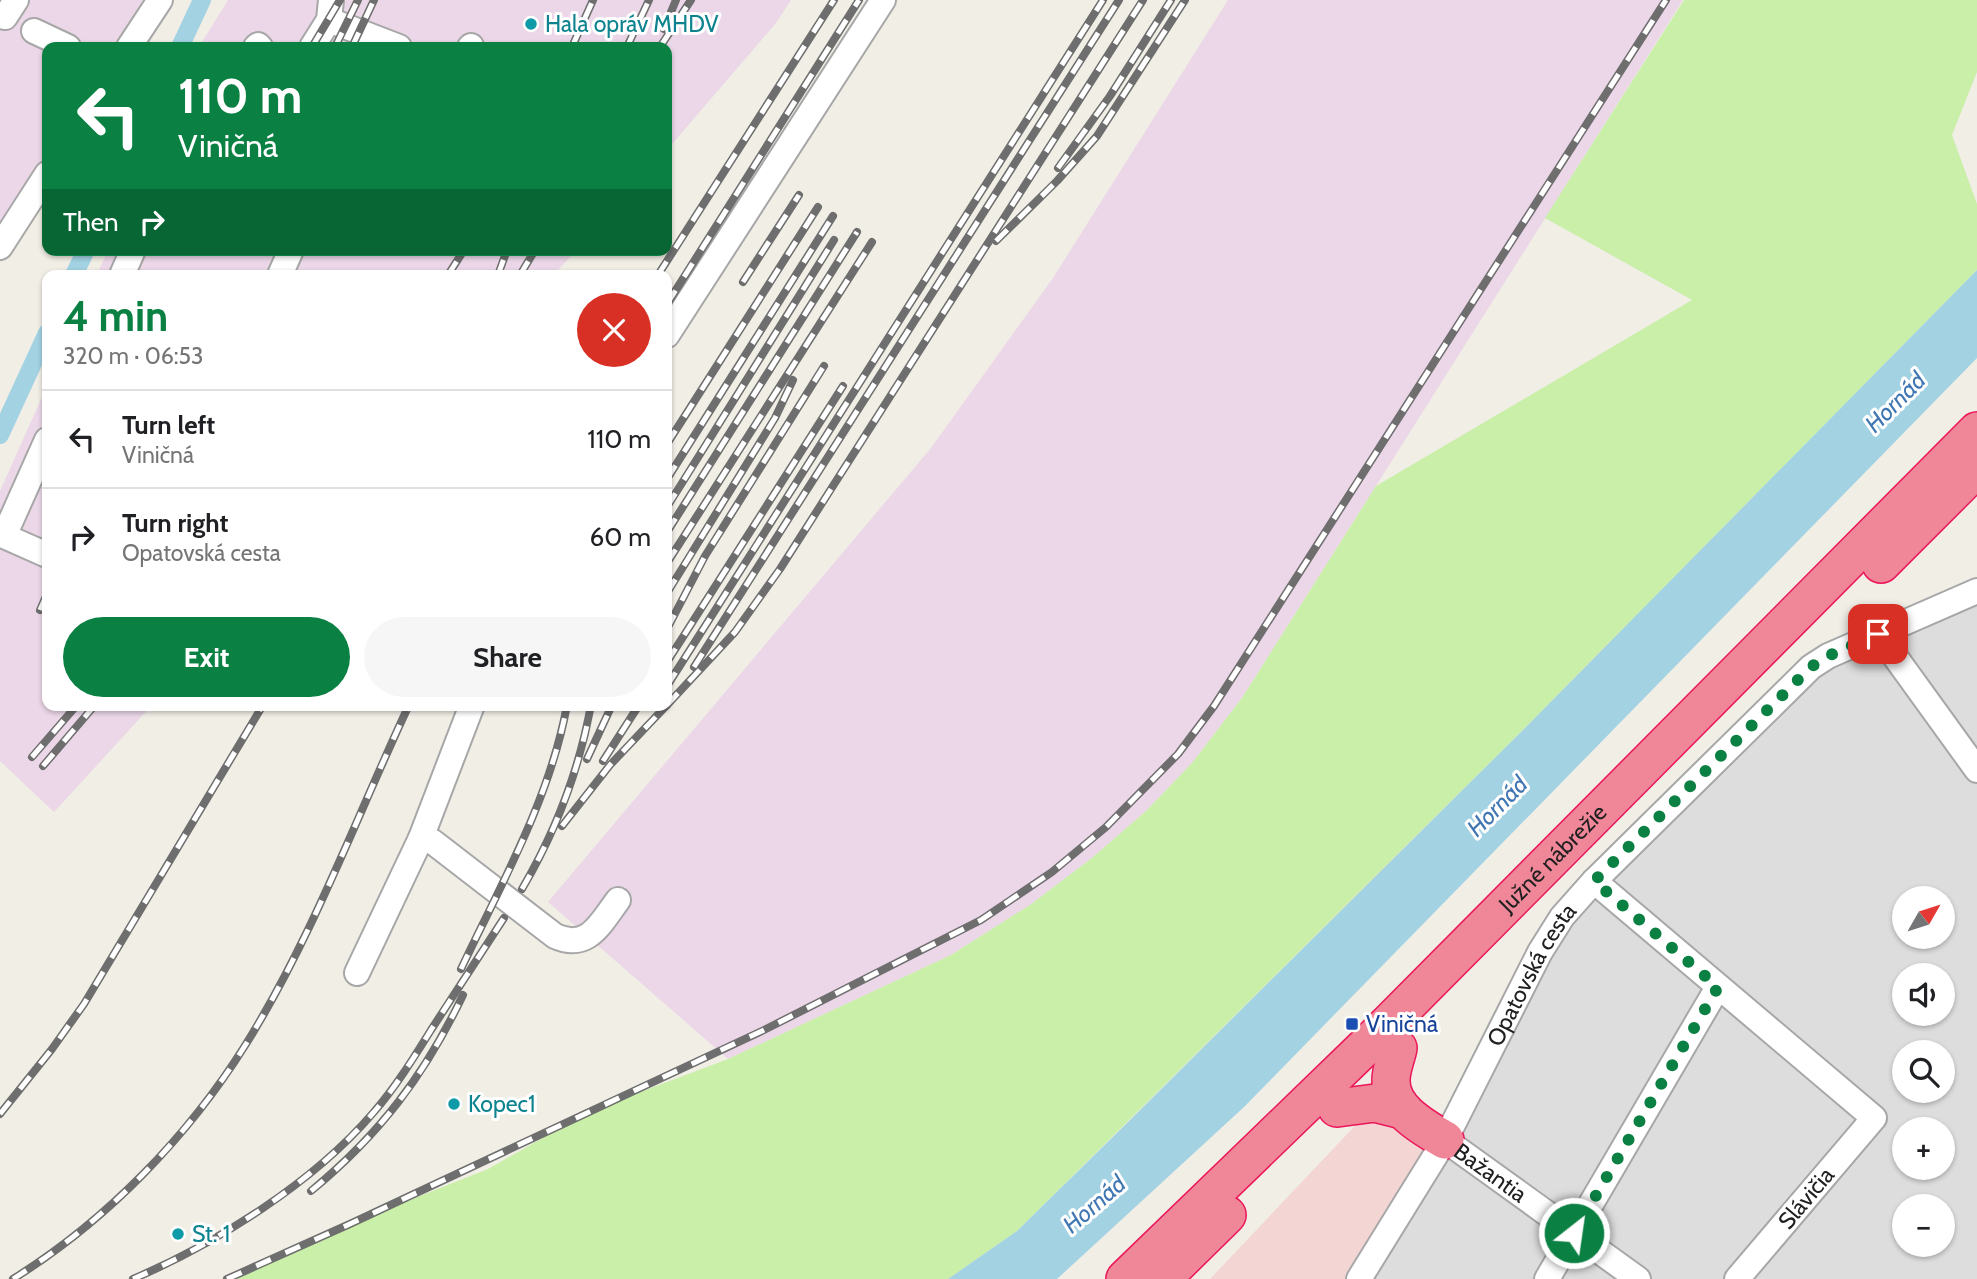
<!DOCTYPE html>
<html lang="en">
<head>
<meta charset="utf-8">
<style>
  body { margin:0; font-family:Cabin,sans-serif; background:#f6f6f6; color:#202124; height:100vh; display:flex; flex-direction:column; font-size:26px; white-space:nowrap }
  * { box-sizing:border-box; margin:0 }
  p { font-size:23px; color:#757577 }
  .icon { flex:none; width:38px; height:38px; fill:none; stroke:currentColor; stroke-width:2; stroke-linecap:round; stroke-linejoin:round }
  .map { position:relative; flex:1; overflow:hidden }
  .drawer { position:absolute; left:42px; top:270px; width:630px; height:441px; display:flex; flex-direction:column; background:#fff; border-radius:14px; box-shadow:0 2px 5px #0004 }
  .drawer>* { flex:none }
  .guide { position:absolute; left:42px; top:42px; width:630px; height:214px; border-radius:14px; box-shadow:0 2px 5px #0004; background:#0b8043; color:#fff; overflow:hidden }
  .needle { width:46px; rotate:51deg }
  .tools { position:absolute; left:1892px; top:886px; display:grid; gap:14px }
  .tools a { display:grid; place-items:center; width:63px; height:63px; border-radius:50%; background:#fff; box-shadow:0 2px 5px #0004; font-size:35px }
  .pin { position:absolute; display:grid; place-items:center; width:60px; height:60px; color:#fff; margin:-30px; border-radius:14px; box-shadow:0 4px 10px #0006 }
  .me { position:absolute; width:77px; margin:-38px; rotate:30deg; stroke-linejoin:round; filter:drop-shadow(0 0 5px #0008) }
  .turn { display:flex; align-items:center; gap:24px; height:147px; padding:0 21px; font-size:32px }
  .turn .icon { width:91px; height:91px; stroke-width:2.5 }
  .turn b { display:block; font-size:49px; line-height:60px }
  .then { display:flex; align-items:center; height:66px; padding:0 21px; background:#0003; gap:14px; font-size:26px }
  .round { display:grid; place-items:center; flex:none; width:74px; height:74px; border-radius:37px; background:#f6f6f6 }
  .overview { display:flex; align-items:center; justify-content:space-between; height:119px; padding:0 21px }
  h1 { font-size:42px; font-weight:800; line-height:52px; color:#0b8043 }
  .button { display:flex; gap:14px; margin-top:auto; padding:14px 21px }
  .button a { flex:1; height:80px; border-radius:42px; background:#0b8043; color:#fff; font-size:28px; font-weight:800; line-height:80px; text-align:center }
  .button a+a { background:#f6f6f6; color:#202124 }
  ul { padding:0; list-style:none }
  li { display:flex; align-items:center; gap:21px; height:98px; padding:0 21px; border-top:2px solid #e0e0e0 }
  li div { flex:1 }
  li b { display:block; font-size:26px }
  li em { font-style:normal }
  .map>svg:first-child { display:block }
  .residential { fill:#dedddd; fill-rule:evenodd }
  .commercial { fill:#f3d6d4 }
  .industrial { fill:#ebd7e7 }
  .grass { fill:#c9efa8 }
  .water { fill:#a3d2e3 }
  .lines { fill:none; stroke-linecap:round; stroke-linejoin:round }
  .canal { stroke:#a3d2e3; stroke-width:18 }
  .minor-casing { stroke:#a7a7a7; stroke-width:28 }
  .highway-casing { stroke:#eb175a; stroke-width:40 }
  .minor { stroke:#fff; stroke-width:24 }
  .highway { stroke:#ef8798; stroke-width:37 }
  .rail-casing { stroke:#6e6e6e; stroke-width:8 }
  .rail { stroke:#fff; stroke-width:5; stroke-dasharray:16; stroke-linecap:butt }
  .route { stroke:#0b8043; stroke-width:12; stroke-dasharray:0 21.6 }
  .culture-dot { fill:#0f9aa8; stroke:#fff; stroke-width:2.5 }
  .transit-dot { fill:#1a4fb4; stroke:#fff; stroke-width:2.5 }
  .labels { text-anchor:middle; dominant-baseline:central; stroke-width:6; stroke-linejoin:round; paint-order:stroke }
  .culture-label { font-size:23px; fill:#0d838f; stroke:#fff; text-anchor:start }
  .street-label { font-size:23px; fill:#202020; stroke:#fff }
  .transit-label { font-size:23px; fill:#164399; stroke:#fff; text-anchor:start }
  .water-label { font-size:24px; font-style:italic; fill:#4076b1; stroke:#fff }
</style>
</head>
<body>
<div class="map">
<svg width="1977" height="1279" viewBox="0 0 1977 1279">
  <rect width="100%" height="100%" fill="#f1eee6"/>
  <!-- residential -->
  <path class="residential" d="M1977,591v688h-618l181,-327 259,-273zM1904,898h38v38h-38zM1904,975h38v38h-38zM1904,1052h38v38h-38zM1904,1129h38v38h-38zM1904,1206h38v38h-38z"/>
  <!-- commercial -->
  <polygon class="commercial" points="1368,1112 1445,1140 1359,1279 1210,1279"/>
  <!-- industrial -->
  <g class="industrial">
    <polygon points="0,0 160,0 129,47 47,47 47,174 0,247"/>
    <polygon points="228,0 791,0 776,23 667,150 667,47 199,47"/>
    <polygon points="1228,0 1683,0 1242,698 1192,763 1146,811 1092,858 1030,905 951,955 728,1059 548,902 931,448 1053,278"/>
    <polygon points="108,250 577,250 553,275 97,275"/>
    <polygon points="47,386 47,705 152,705 54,812 0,761 0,491"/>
  </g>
  <!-- grass -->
  <polygon class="grass" points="1684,0 1977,0 1977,72 1952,135 1977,204 1977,270 1524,729 1017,1231 948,1279 227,1279 352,1223 488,1169 590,1111 728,1059 951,955 1030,905 1092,858 1146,811 1192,763 1242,698 1376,486 1692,300 1545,218"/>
  <!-- water -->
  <polygon class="water" points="1977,270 1977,358 1244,1107 1057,1279 948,1279 1017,1231 1127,1123 1524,729"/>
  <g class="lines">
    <!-- canal -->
    <g class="canal">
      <polyline points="180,47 202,0"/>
      <polyline points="74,275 86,250"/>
      <polyline points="0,435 47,333"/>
    </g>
    <defs>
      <g id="minor">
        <polyline points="0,16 5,17 16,0"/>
        <polyline points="329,20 399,47"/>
        <polyline points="34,31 68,47"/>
        <polyline points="129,47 160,0"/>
        <polyline points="256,47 258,45 260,47"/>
        <polyline points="312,47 329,20 331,0"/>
        <polyline points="470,47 471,46"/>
        <polyline points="0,247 47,174"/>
        <polyline points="122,275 133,250"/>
        <polyline points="280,275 291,250"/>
        <polyline points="667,335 883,0"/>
        <polyline points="47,440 4,536 47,555"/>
        <polyline points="1878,633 1977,770"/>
        <polyline points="421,838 472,705"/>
        <polyline points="1594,881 1874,1118 1737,1279"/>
        <path d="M357,973l64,-135 12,4 122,94c33,15 45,-12 63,-36"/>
        <path id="s1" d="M1445,1140l193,139"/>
        <path id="s2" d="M1359,1279l86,-139 95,-188 22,-35 32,-36 217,-214 17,-11 149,-65"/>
        <polyline points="1547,1279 1718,987"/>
      </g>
      <g id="highway">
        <polyline points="1881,564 1977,468"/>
        <path d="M1398,1048c-2,10 -7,21 -7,32 -1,29 32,47 54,60"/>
        <polyline points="1337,1108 1375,1103 1403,1110"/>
        <path id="s3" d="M1125,1279l244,-236 608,-612"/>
        <polyline points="1162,1279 1227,1215"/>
      </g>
    </defs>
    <!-- minor casing -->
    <use href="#minor" class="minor-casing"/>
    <!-- highway casing -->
    <use href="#highway" class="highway-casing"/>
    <!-- minor -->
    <use href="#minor" class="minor"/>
    <!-- highway -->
    <use href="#highway" class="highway"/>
    <defs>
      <g id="rail">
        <polyline points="664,29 676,0"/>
        <polyline points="312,47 340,0"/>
        <polyline points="335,47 358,0"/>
        <polyline points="352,47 374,0"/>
        <polyline points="572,47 593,0"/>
        <polyline points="627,47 649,0"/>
        <polyline points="660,47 691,0"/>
        <polyline points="1058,168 1110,96 1171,0"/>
        <polyline points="996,241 1057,181 1097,136 1185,0"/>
        <polyline points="448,275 464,250"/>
        <polyline points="498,275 507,250"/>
        <polyline points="520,275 535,250"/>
        <polyline points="658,275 834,0"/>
        <polyline points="743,282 799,195"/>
        <polyline points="667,304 859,0"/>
        <polyline points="667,444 818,207"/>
        <polyline points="667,479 833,216"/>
        <polyline points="667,507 834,240"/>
        <polyline points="667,532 857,232"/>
        <polyline points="667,563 872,242"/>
        <polyline points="667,593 775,418 793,380"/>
        <polyline points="40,610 47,594"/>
        <polyline points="667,629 705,556 824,366"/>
        <polyline points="667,662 843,386"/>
        <polyline points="694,667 1119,0"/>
        <polyline points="667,686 1103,0"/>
        <polyline points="667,705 735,632 780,569 1143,0"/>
        <polyline points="32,757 77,705"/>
        <polyline points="587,759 612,705"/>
        <polyline points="603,761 639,705"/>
        <polyline points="43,766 95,705"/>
        <polyline points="562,826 610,765 667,705"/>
        <path d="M522,889c34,-58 57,-118 69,-184"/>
        <path d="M461,969c40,-85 89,-170 106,-264"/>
        <polyline points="0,1114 52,1049 84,1004 263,705"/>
        <path d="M311,1191c68,-56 114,-116 152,-196"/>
        <path d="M13,1279c93,-58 175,-142 233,-235 66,-106 110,-226 163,-339"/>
        <path d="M133,1279c84,-36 180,-96 240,-166 22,-25 40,-54 58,-83 24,-37 49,-75 73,-112"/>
        <polyline points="227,1279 352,1223 764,1030 981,920 1052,872 1106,827 1178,754 1214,706 1666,0"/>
      </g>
    </defs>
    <!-- rail casing -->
    <use href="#rail" class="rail-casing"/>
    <!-- rail -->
    <use href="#rail" class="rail"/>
  </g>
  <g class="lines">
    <!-- route -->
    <polyline class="route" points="1574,1233 1718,987 1594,881 1811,667 1828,656 1878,634"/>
  </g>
  <!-- markers -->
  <g class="culture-dot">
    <circle cx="531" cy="24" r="7"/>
    <circle cx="454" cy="1104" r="7"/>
    <circle cx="178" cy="1234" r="7"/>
  </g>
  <rect class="transit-dot" x="1345" y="1017" width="14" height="14" rx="3.5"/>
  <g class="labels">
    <!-- culture labels -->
    <g class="culture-label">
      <text x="545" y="24">Hala opráv MHDV</text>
      <text x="468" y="1104">Kopec1</text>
      <text x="192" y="1234">St. 1</text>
    </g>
    <!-- street labels -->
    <g class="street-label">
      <text stroke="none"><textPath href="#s3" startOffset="600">Južné nábrežie</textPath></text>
      <text stroke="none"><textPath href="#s2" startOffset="350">Opatovská cesta</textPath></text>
      <text stroke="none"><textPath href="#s1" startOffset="56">Bažantia</textPath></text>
      <text transform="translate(1806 1198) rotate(-50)">Slávičia</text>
    </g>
    <!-- transit labels -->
    <g class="transit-label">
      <text x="1366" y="1024">Viničná</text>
    </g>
    <!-- water labels -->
    <g class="water-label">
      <text transform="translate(1895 402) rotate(-45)">Hornád</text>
      <text transform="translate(1497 806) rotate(-45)">Hornád</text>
      <text transform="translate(1094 1204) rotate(-41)">Hornád</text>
    </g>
  </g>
</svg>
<div class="tools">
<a><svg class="needle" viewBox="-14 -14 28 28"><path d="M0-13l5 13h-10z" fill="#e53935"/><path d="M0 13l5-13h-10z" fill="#757577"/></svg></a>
<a><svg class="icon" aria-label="sound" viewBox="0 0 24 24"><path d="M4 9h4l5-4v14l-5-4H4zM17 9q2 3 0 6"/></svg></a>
<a><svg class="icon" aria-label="search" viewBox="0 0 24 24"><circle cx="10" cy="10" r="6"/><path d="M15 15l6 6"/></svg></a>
<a>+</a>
<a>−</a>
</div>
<div class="pin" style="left:1878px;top:634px;background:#d93025"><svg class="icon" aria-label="arrive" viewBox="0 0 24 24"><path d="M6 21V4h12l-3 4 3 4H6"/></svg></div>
<svg class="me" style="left:1574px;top:1233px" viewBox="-20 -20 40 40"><circle r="17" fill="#0b8043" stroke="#fff" stroke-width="3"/><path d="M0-11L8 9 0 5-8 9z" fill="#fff"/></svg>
<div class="guide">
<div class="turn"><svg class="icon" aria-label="left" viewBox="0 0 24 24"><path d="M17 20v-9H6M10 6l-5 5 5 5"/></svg><div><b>110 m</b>Viničná</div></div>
<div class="then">Then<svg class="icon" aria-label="right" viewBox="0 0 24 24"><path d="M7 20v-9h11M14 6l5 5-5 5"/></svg></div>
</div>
<section class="drawer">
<div class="overview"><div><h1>4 min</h1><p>320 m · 06:53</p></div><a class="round" style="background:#d93025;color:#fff"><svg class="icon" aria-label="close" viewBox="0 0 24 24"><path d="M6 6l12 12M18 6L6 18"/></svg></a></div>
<ul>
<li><svg class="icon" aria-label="left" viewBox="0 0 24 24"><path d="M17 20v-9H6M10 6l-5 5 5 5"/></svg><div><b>Turn left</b><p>Viničná</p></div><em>110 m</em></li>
<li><svg class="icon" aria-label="right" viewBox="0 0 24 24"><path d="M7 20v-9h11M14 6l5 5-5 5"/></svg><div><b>Turn right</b><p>Opatovská cesta</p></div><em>60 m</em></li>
</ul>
<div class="button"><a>Exit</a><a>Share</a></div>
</section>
</div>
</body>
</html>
